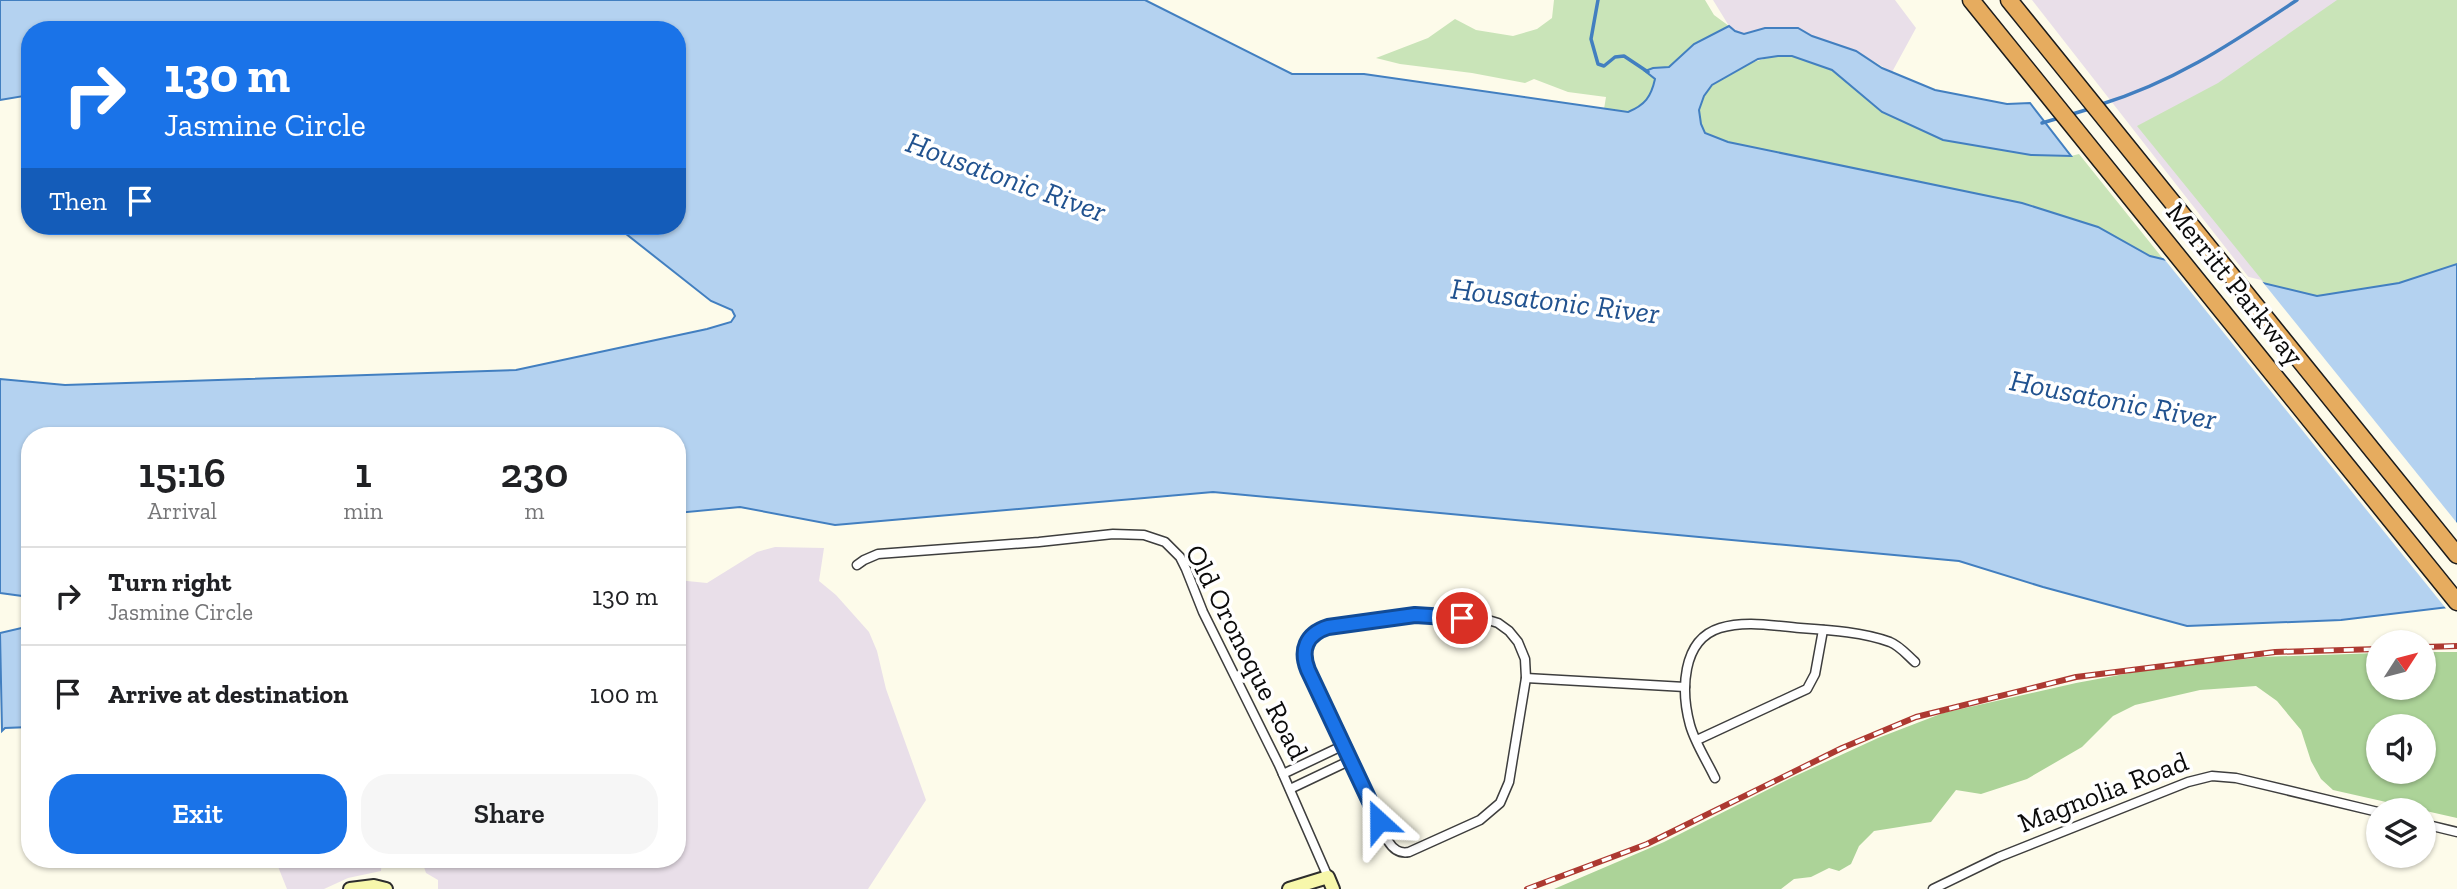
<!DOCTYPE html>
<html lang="en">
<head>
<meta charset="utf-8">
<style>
  body { margin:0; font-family:"Zilla Slab",serif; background:#f6f6f6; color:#202124; height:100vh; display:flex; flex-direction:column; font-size:26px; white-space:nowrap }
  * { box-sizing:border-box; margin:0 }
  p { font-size:23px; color:#757577 }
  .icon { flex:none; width:38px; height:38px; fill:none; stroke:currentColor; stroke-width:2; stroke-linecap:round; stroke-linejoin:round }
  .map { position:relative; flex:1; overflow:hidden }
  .side { position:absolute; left:21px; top:427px; width:665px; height:441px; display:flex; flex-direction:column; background:#fff; border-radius:28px; box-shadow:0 2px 5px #0004 }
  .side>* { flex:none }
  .hud { position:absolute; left:21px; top:21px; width:665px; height:214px; border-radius:28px; box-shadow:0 2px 5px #0004; background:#1a73e8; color:#fff; overflow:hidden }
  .needle { width:46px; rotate:54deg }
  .controls { position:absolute; left:2366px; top:630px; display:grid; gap:14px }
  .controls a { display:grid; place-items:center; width:70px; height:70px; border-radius:50%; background:#fff; box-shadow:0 2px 5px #0004; font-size:35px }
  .pin { position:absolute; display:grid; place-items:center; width:60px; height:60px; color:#fff; margin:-30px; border:4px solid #fff; border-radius:50%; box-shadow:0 2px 7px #0007 }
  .me { position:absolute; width:77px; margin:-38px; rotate:336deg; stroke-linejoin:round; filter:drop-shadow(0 0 5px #0008) }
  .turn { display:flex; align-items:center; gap:24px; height:147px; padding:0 28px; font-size:32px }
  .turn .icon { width:91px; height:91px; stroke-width:2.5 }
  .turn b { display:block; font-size:49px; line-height:60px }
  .then { display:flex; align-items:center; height:66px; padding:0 28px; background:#0003; gap:14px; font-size:26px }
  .eta { display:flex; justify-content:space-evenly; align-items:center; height:119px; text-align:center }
  .eta b { font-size:42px; font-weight:600; line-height:49px }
  .cta { display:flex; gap:14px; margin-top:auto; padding:14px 28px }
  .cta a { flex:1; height:80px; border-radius:28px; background:#1a73e8; color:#fff; font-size:28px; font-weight:600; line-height:80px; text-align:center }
  .cta a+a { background:#f6f6f6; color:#202124 }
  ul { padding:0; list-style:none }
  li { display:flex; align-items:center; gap:21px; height:98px; padding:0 28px; border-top:2px solid #e0e0e0 }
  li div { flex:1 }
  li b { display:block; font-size:26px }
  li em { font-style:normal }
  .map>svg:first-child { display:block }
  .industrial { fill:#e9dfe9 }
  .green { fill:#c9e4b8 }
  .forest { fill:#acd398; fill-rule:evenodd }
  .water { fill:#b4d2f0; stroke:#427fc0; stroke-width:2 }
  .pier { fill:#fdfbea }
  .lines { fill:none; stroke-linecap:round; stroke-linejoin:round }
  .stream { stroke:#427fc0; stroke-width:3.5 }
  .street-casing { stroke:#3e3e3e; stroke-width:11 }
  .secondary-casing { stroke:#2d2d2d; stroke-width:16 }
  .highway-casing { stroke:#1c1c1c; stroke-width:19 }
  .street { stroke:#fff; stroke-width:8 }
  .secondary { stroke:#f7f7ab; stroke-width:12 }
  .highway { stroke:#e6ac5f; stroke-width:16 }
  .rail-casing { stroke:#ad3931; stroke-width:6 }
  .rail { stroke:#fff; stroke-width:3.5; stroke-dasharray:10; stroke-linecap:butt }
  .route-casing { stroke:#114b97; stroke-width:18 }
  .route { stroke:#1a73e8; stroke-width:12 }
  .labels { text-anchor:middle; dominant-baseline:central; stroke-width:7; stroke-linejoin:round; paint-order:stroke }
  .street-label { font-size:28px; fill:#0b0b0b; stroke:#fff }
  .water-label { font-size:30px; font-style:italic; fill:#21528f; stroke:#fff }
</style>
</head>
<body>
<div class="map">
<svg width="2457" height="889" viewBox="0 0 2457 889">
  <rect width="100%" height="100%" fill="#fdfbea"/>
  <!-- industrial -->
  <g class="industrial">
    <polygon points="1713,0 1895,0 1916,28 1892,72 1856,51 1812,36 1798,28 1765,28 1744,34 1735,31 1729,26"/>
    <polygon points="2032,0 2457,0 2457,264 2261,293"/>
    <polygon points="775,547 824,548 819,581 836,595 869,632 877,651 886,689 926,800 868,889 438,889 438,880 426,873 424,867 431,863 430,859 677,859 677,580 707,583 757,552"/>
    <polygon points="275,859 382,859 381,871 348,878 324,889 287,889"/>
  </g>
  <!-- green -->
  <g class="green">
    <path d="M1554,0h151l9,15 15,11 -35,18 -25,23 -16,1 -4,7 6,4c-9,34 -19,34 -51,30l2,-12 -38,-5 -34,-13 -9,4 -53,-10 -72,-9 -24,-6 52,-20 27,-19 21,11 37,6 24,-7 15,-11z"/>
    <polygon points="2337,0 2457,0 2457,264 2399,283 2317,296 2266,285 2137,126 2218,83"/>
    <path d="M1778,56h14l40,14 50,42 61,28 88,15 40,1 8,-2 85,106 -14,-4 -52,-29 -76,-24 -294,-61 -23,-9c-23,-46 37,-71 73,-77z"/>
  </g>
  <!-- forest -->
  <path class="forest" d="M2424,652h33v166l-124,-28 -12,-11 -10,-18 -10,-31 -24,-29 -21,-15 -56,4 -65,15 -22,11 -31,31 -55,32 -46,15 -25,-4 -25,32 -57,9 -15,15 -8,18 -12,7 -10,-3 -18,9 -17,2 -13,10h-227l110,-47 129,-65 85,-39 65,-25 133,-30 65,-12 121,-14 116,-4v35h46zM2378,726h46v46h-46z"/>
  <!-- water -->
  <g class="water">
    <path d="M0,0h1145l147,74h72l264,38c17,-7 23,-15 27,-33l-10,-8 8,-3 16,-1 25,-23 35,-18 6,5 9,3 21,-6h33l14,8 44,15 26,17 53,22 72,14 23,-1 41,53 -40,-1 -88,-15 -61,-28 -50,-42 -40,-14h-14l-20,3 -46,26 -8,11 -5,14 2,14 4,9 23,9 294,61 76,24 52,29 167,40 82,-13 58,-19v342l-116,14 -154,6 -144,-39 -84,-26 -746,-69 -378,33 -95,-18 -63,6v-77h-647v161l-30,-4v-214l65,6 451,-15 191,-41 24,-7 4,-6 -3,-6 -21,-9 -95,-75h61v-196h-647v65l-30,5z"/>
    <polygon points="30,626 30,727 5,728 2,731 0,633"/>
  </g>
  <!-- pier -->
  <polygon class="pier" points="2161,255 2261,280 2457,523 2457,610 2448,611"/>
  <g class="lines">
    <!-- stream -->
    <g class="stream">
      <polyline points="1598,0 1591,39 1598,64 1604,66 1615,57 1624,56 1648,72"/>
      <path d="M2099,105c76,-23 133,-62 198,-105"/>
      <polyline points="2069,115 2089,109"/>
      <polyline points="2042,123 2059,118"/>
    </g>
    <defs>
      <g id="street">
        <polyline points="857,565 864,560 878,554 1039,542 1113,534 1144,535 1165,542 1180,557 1186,569 1203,612 1279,765 1328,877"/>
        <path d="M1415,615l70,4 13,4 11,8 9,11 7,17 1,19 -17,104 -9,21 -20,17 -71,32c-10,2 -16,-3 -21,-11l-80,-171c-7,-18 -4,-33 15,-41z"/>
        <polyline points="1526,678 1685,687"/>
        <polyline points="1697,740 1807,689 1815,674 1823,630"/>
        <polyline points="1283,774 1344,745"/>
        <path d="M1715,778c-8,-17 -20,-35 -25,-53 -9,-33 -9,-85 30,-97 26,-8 54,-2 80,0 29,2 63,4 90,14 10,4 17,13 25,20"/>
        <polyline points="1290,789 1351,760"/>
        <polyline points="2424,824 2457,832"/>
        <polyline points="1933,889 1999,857 2188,782 2212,776 2236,778 2378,812"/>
      </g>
      <g id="secondary">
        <polyline points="350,889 374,886 386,889"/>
        <polyline points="1289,889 1328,877 1333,889"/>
      </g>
      <g id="highway">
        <polyline points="1971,0 2457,602"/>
        <polyline points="2009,0 2457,555"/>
      </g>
    </defs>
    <!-- street casing -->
    <use href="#street" class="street-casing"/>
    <!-- secondary casing -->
    <use href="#secondary" class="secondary-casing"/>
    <!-- highway casing -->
    <use href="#highway" class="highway-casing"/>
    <!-- street -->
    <use href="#street" class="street"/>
    <!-- secondary -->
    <use href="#secondary" class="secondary"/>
    <!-- highway -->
    <use href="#highway" class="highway"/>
    <defs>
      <g id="rail">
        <polyline points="2424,647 2457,646"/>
        <polyline points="1527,889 1647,844 1842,748 1916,717 2076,677 2275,652 2378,649"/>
      </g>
    </defs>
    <!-- rail casing -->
    <use href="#rail" class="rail-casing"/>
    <!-- rail -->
    <use href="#rail" class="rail"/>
  </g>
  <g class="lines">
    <defs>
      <path id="route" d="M1379,821l-71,-151c-8,-20 -2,-36 20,-43l87,-12 47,3"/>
    </defs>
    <!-- route casing -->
    <use href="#route" class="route-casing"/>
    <!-- route -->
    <use href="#route" class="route"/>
  </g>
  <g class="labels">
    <!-- street labels -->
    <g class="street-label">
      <text transform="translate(2235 284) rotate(51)">Merritt Parkway</text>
      <text transform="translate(1247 652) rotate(63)">Old Oronoque Road</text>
      <text transform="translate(2103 792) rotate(-21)">Magnolia Road</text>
    </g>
    <!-- water labels -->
    <g class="water-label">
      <text transform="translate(1006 177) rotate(20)">Housatonic River</text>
      <text transform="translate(1555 301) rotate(7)">Housatonic River</text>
      <text transform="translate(2113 400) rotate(11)">Housatonic River</text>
    </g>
  </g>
</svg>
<div class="controls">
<a><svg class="needle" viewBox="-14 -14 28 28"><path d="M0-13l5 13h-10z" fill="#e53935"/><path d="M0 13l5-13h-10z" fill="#757577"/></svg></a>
<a><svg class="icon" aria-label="sound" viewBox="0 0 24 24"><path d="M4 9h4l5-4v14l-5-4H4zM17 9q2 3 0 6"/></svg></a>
<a><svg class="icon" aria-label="layers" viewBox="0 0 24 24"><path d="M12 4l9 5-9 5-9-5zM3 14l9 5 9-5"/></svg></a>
</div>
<div class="pin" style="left:1462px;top:618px;background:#d93025"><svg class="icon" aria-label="arrive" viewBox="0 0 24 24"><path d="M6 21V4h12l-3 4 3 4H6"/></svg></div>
<svg class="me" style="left:1379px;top:821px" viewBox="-20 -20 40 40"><path d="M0-17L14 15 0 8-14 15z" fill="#1a73e8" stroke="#fff" stroke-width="4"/></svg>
<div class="hud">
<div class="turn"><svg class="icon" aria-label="right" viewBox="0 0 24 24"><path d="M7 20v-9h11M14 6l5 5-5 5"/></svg><div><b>130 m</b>Jasmine Circle</div></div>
<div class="then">Then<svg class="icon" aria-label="arrive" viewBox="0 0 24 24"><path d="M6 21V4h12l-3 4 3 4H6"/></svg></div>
</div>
<section class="side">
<div class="eta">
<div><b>15:16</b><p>Arrival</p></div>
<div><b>1</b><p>min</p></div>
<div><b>230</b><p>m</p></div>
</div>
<ul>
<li><svg class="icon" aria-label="right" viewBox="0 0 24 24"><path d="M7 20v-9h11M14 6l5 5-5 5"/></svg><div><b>Turn right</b><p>Jasmine Circle</p></div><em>130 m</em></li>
<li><svg class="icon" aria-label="arrive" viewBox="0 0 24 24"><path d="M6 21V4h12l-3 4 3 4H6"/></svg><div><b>Arrive at destination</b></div><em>100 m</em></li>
</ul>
<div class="cta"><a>Exit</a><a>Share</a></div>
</section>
</div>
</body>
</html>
